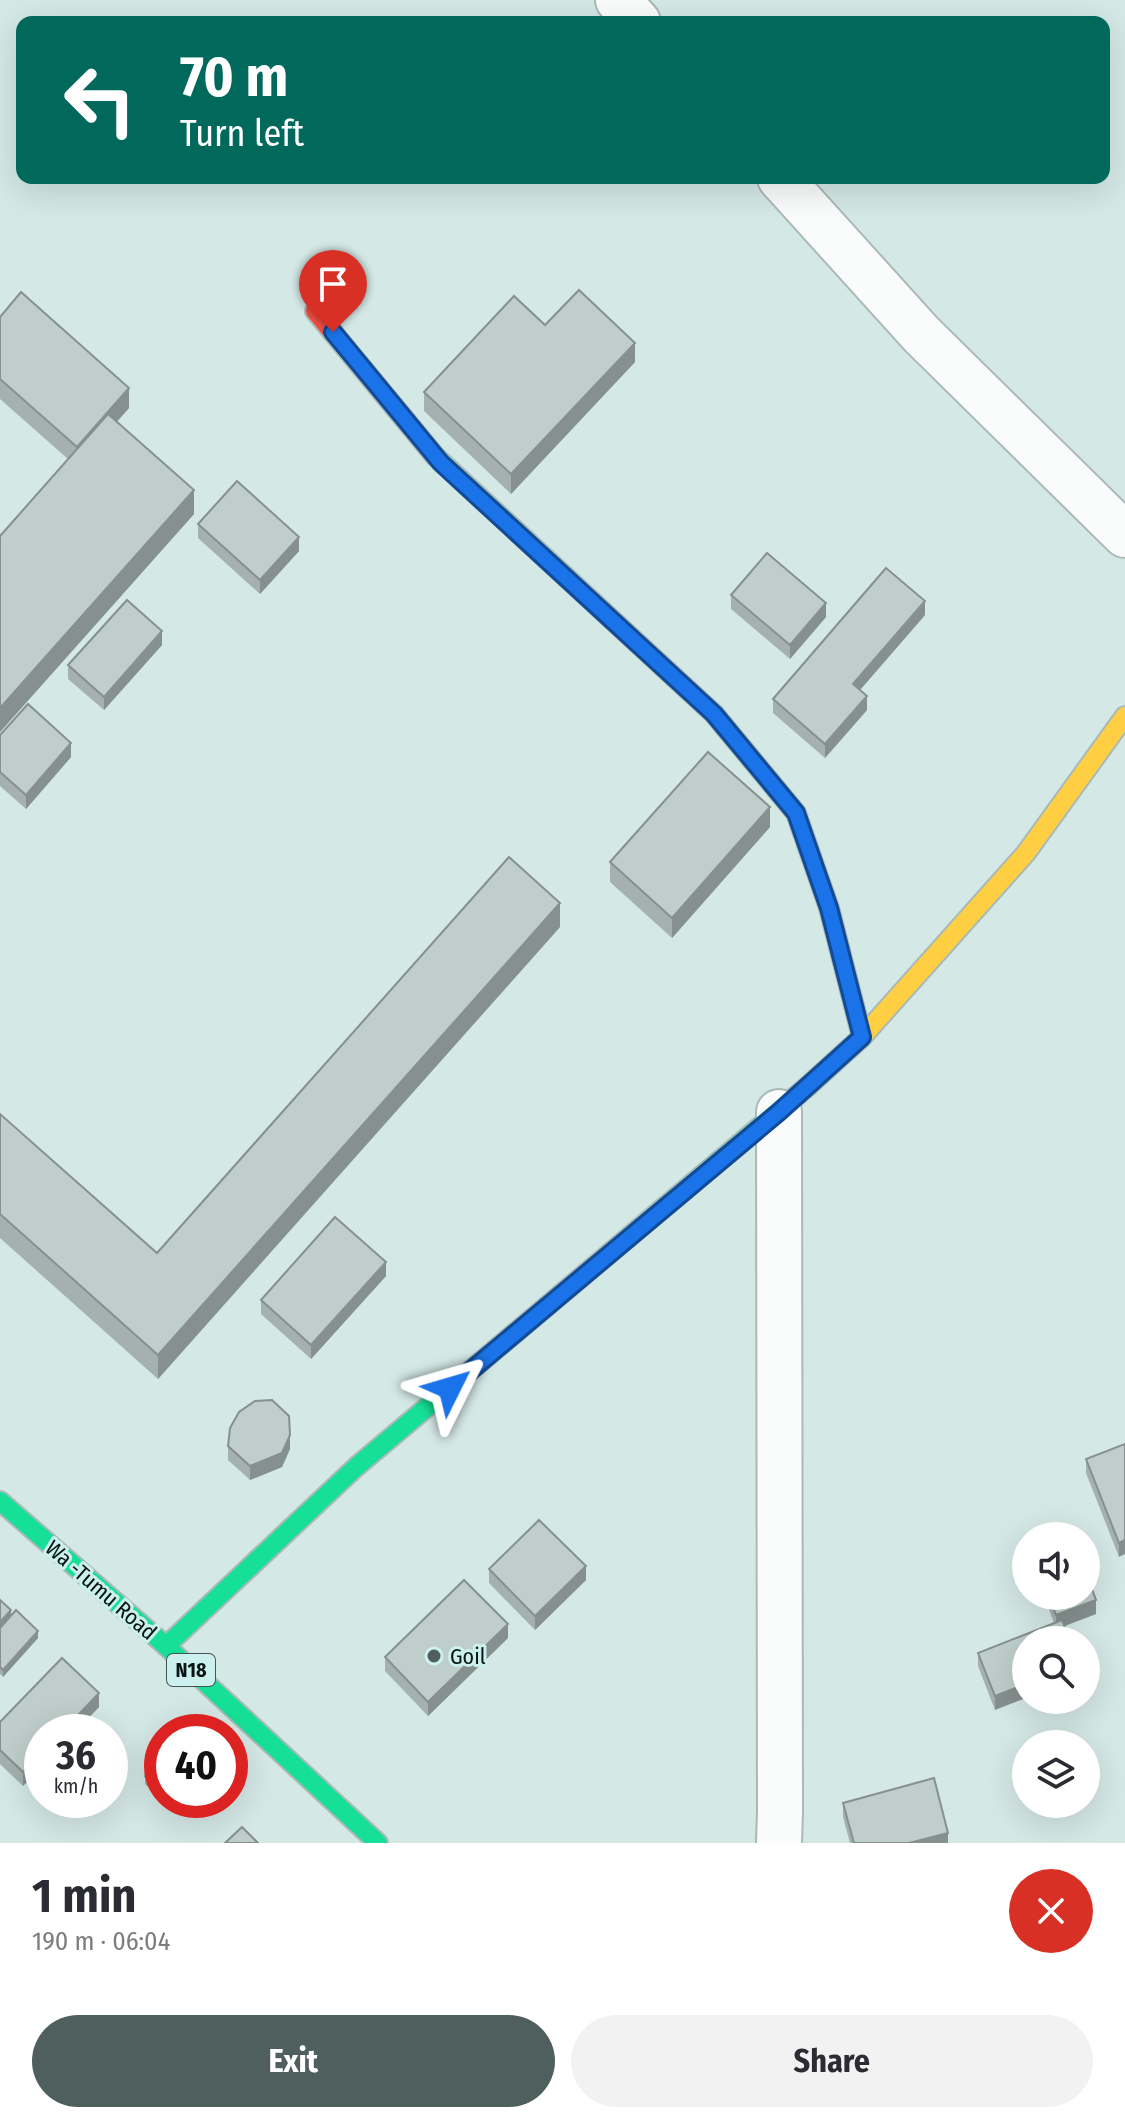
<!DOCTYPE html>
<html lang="en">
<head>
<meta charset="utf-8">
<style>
  body { margin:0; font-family:"Fira Sans Condensed",sans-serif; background:#f2f2f3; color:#2b2b33; height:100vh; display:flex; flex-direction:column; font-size:30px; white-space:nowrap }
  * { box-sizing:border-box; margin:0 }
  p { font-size:26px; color:#7c7c81 }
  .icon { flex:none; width:44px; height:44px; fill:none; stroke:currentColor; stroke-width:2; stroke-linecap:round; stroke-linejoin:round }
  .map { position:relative; height:1843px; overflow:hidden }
  .drawer { display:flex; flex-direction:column; background:#fff; flex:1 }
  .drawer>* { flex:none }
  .top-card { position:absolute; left:16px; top:16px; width:1094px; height:168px; border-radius:16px; box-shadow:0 8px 32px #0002; background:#00695c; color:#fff; overflow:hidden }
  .fabs { position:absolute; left:1012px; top:1522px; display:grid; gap:16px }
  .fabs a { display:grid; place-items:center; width:88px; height:88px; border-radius:50%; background:#fff; box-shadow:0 8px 32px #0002; font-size:40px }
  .speed { position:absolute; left:24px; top:1714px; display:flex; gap:16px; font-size:40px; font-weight:700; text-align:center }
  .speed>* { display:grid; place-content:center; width:104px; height:104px; border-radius:50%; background:#fff; box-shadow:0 8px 32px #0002; line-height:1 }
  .speed small { font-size:20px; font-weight:400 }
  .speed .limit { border:12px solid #d22; background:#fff; color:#111 }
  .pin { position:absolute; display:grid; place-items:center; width:68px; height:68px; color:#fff; margin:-82px -34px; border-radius:50% 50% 50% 0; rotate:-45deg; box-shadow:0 0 8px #0007 }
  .pin .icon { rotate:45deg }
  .me { position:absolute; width:88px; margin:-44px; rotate:50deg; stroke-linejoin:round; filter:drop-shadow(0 0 6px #0008) }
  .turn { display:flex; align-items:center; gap:28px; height:168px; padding:0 32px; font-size:36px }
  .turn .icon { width:104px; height:104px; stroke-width:2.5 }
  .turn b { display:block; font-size:56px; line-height:68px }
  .round { display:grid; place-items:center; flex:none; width:84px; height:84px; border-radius:42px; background:#f2f2f3 }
  .headline { display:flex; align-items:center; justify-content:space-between; height:136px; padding:0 32px }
  h1 { font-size:48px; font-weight:700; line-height:60px }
  .primary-button { display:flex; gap:16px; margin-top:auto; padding:16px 32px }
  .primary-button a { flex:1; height:92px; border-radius:48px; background:#4f5f5e; color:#fff; font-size:32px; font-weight:700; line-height:92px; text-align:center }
  .primary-button a+a { background:#f2f2f3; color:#2b2b33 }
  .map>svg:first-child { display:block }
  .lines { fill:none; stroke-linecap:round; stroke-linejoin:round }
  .street-casing { stroke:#aab9b8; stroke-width:48 }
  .fast-casing { stroke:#aab9b8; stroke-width:22 }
  .slow-casing { stroke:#aab9b8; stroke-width:22 }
  .jam-casing { stroke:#aab9b8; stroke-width:22 }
  .street { stroke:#f9fcfb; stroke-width:44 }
  .fast { stroke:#16e098; stroke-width:18 }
  .slow { stroke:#ffcf43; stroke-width:18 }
  .jam { stroke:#f24e42; stroke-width:18 }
  .wall { fill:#a4b1af }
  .shaded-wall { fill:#86908e }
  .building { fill:#bfcecb; stroke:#86908e; stroke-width:2 }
  .route-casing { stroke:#114b97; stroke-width:20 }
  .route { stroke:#1a73e8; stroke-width:14 }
  .poi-dot { fill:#4f5f5e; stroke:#ccf0ed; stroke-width:3 }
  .labels { text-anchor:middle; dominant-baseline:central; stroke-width:6; stroke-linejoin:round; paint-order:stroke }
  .shield { fill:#ccf0ed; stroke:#435755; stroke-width:2 }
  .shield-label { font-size:20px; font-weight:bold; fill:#081514 }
  .street-label { font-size:22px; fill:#081514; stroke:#ccf0ed }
  .poi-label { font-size:22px; fill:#081514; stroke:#ccf0ed; text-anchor:start }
</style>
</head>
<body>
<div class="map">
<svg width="1125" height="1843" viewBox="0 0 1125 1843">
  <rect width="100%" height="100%" fill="#d4e8e6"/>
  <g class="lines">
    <defs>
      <g id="street">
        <polyline points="618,0 638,22"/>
        <polyline points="780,178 921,334 1125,535"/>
        <polyline points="779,1843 780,1811 779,1112"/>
      </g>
      <g id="fast">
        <polyline points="435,456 714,714 796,813 829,908 862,1037"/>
        <polyline points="0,1501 166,1646 378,1843"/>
        <polyline points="166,1646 356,1467 808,1086"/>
      </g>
      <polyline id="slow" points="808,1086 862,1037 1026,853 1125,716"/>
      <polyline id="jam" points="315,311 435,456"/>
    </defs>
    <!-- street casing -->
    <use href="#street" class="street-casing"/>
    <!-- fast casing -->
    <use href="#fast" class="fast-casing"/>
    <!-- slow casing -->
    <use href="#slow" class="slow-casing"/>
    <!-- jam casing -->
    <use href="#jam" class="jam-casing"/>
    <!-- street -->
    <use href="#street" class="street"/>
    <!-- fast -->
    <use href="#fast" class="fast"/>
    <!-- slow -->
    <use href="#slow" class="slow"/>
    <!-- jam -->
    <use href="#jam" class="jam"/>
  </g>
  <!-- wall -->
  <g class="wall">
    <polygon points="0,317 129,408 117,421 194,514 0,732 0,536 68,459 0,399"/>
    <polygon points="635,362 511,494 424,411 424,392"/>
    <polygon points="198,524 299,551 260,594 198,538"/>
    <polygon points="731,595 826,617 790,659 731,609"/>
    <polygon points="925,615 860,690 867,710 825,758 773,713 773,699"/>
    <polygon points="162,645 104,710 68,679 68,665"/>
    <polygon points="0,735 71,757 26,809 0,786"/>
    <polygon points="770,827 672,938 610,882 610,862"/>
    <polygon points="560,927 158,1379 0,1238 0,1114 157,1253"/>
    <polygon points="386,1276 311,1359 261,1314 261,1300"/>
    <polygon points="1125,1444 1119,1557 1086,1473 1086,1459"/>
    <polygon points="228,1446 290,1449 282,1467 250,1480 228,1460"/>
    <polygon points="489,1569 586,1580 535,1630 489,1583"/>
    <polygon points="1044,1596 1086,1596 1096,1614 1065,1626 995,1710 978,1666 978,1653 1054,1623"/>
    <polygon points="0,1600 11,1615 38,1638 3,1677 0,1674"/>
    <polygon points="508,1638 428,1716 385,1671 385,1657"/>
    <polygon points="99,1707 23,1786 0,1764 0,1722"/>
    <polygon points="162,1759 162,1800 177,1800 169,1808 145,1784 145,1776"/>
    <polygon points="843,1803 948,1843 850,1843 843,1817"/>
  </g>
  <!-- shaded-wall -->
  <g class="shaded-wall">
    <polygon points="635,343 635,362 511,494 511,474"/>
    <polygon points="129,388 129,408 77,467 77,447"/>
    <polygon points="194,490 194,514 0,732 0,708"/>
    <polygon points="299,537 299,551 260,594 260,580"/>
    <polygon points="925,601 925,615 853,698 853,684"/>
    <polygon points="826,603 826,617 790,659 790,645"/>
    <polygon points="162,631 162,645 104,710 104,697"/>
    <polygon points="867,696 867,710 825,758 825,744"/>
    <polygon points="71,743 71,757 26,809 26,795"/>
    <polygon points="770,807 770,827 672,938 672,918"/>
    <polygon points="560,903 560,927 158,1379 158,1355"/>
    <polygon points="386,1262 386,1276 311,1359 311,1345"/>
    <polygon points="290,1435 290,1449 282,1467 250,1480 250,1466"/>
    <polygon points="1125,1540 1125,1554 1119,1557 1119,1543"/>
    <polygon points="586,1566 586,1580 535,1630 535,1616"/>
    <polygon points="1096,1600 1096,1614 1056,1629 1056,1615"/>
    <polygon points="11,1610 11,1618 0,1630 0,1622"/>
    <polygon points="508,1624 508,1638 428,1716 428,1702"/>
    <polygon points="38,1631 38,1638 3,1677 3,1670"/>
    <polygon points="1026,1684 1026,1698 995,1710 995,1696"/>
    <polygon points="99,1693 99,1707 75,1732 62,1732"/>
    <polygon points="42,1753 42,1767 23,1786 23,1772"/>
    <polygon points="169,1800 177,1800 169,1808"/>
    <polygon points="948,1833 948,1843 909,1843"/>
  </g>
  <!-- building -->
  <g class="building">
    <polygon points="579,290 635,343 511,474 424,392 514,296 545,325"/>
    <polygon points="21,292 129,388 77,447 0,379 0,317"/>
    <polygon points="108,414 194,490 0,708 0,536"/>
    <polygon points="237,481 299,537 260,580 198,524"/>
    <polygon points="767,553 826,603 790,645 731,595"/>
    <polygon points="886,568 925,601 853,684 867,696 825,744 773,699"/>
    <polygon points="127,600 162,631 104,697 68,665"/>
    <polygon points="28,704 71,743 26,795 0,772 0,735"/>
    <polygon points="708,752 770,807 672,918 610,862"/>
    <polygon points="509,857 560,903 158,1355 0,1214 0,1114 157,1253"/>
    <polygon points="335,1217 386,1262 311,1345 261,1300"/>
    <polygon points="272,1400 289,1416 290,1435 282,1453 250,1466 228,1446 230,1428 239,1412 255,1401"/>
    <polygon points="1125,1444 1125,1540 1119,1543 1086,1459"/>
    <polygon points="539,1520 586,1566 535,1616 489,1569"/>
    <polygon points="1086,1573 1096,1600 1056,1615 1049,1596 1086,1596"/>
    <polygon points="464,1580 508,1624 428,1702 385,1657"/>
    <polygon points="0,1600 11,1610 0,1622"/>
    <polygon points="16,1610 38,1631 3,1670 0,1667 0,1628"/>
    <polygon points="1062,1620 1070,1640 1026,1640 1026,1684 995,1696 978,1653"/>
    <polygon points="62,1658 99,1693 62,1732 42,1732 42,1753 23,1772 0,1750 0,1722"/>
    <polygon points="162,1759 162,1794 145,1776"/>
    <polygon points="934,1778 948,1833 909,1843 854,1843 843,1803"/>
    <polygon points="242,1827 258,1843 225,1843"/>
  </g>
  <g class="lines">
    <defs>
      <polyline id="route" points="333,332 441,463 714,714 796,813 829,908 862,1037 779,1112 450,1388"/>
    </defs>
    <!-- route casing -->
    <use href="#route" class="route-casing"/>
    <!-- route -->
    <use href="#route" class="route"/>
  </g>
  <!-- markers -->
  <circle class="poi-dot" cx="434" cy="1656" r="8"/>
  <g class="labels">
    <!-- shield labels -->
    <rect class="shield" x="167" y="1654" width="48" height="32" rx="6"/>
    <g class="shield-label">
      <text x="191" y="1670">N18</text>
    </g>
    <!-- street labels -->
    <g class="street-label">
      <text transform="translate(101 1590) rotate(41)">Wa -Tumu Road</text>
    </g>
    <!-- poi labels -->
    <g class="poi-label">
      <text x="450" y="1656">Goil</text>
    </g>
  </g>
</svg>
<div class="fabs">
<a><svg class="icon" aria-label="sound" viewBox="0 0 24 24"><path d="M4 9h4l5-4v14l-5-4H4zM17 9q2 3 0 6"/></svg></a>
<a><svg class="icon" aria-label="search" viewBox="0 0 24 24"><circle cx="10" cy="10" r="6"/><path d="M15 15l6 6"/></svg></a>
<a><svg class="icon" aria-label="layers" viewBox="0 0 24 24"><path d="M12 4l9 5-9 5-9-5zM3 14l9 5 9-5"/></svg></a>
</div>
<div class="speed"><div>36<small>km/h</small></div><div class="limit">40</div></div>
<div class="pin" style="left:333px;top:332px;background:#d93025"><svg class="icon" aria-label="arrive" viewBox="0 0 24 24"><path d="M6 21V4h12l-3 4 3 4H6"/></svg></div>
<svg class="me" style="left:450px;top:1388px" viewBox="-20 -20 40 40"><path d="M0-17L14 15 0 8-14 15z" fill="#1a73e8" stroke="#fff" stroke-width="4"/></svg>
<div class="top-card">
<div class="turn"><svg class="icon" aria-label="left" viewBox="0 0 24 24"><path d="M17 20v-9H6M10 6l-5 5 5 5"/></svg><div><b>70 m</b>Turn left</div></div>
</div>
</div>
<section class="drawer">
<div class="headline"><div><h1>1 min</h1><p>190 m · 06:04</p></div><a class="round" style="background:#d93025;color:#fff"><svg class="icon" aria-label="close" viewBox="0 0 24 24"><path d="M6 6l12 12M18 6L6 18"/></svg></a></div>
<div class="primary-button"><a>Exit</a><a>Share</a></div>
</section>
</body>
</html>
